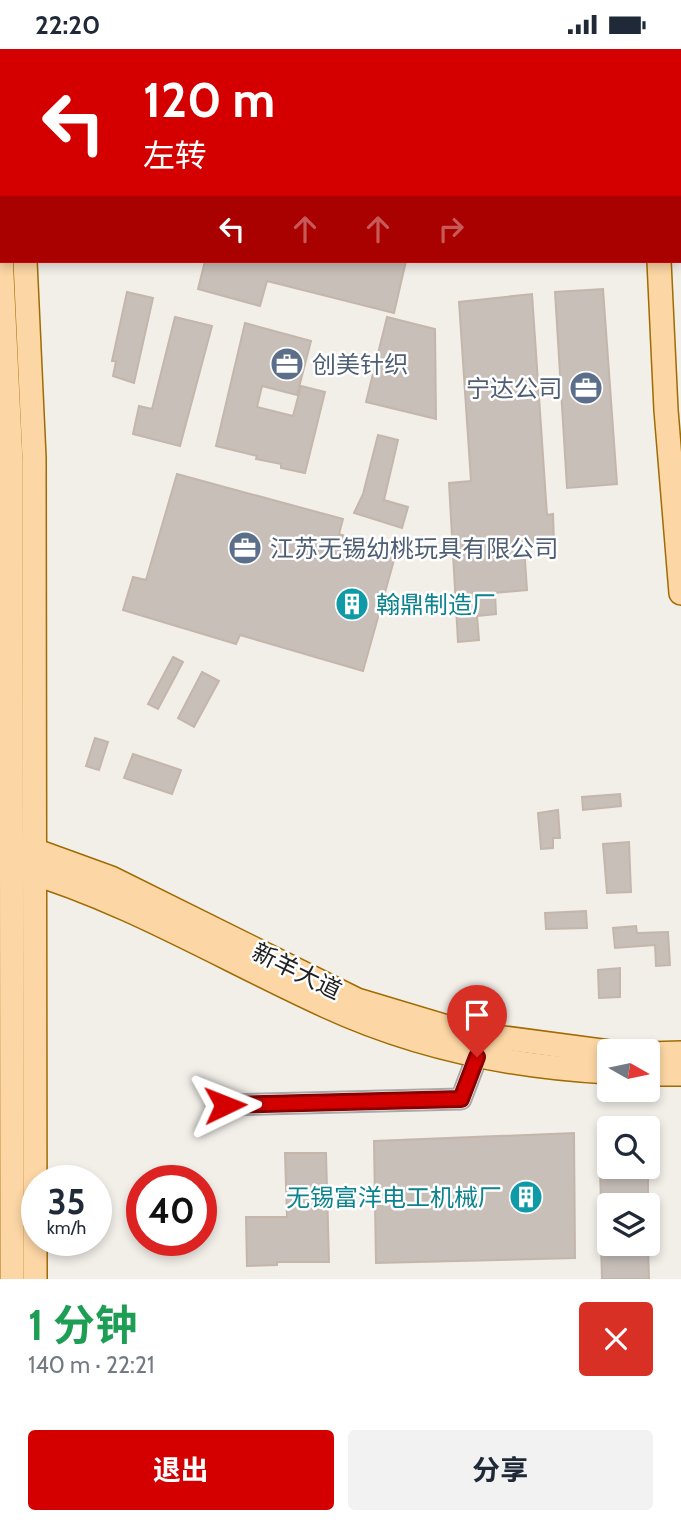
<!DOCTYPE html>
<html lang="zh">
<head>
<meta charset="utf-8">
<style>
  body { margin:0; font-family:Cabin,"Noto Sans SC",sans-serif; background:#f2f2f3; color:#1f2937; height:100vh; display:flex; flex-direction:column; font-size:26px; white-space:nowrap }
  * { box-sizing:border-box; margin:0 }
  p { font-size:23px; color:#747a83 }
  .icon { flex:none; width:38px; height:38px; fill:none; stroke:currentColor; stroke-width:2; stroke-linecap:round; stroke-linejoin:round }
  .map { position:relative; height:1230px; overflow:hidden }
  .details { display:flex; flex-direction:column; background:#fff; flex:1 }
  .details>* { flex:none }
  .guide { position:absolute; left:0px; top:0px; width:682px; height:214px; box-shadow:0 4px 10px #0003; background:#d40000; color:#fff; overflow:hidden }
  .needle { width:46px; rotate:99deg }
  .fabs { position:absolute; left:597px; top:990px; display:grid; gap:14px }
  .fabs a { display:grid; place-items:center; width:63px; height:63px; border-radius:7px; background:#fff; box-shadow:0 4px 10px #0003; font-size:35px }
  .speed { position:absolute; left:21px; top:1116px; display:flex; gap:14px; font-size:35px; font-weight:700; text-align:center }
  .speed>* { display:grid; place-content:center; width:91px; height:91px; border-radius:50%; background:#fff; box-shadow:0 4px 10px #0003; line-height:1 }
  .speed small { font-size:18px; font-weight:400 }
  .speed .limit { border:10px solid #d22; background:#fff; color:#111 }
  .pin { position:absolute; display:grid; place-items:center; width:60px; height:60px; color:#fff; margin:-72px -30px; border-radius:50% 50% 50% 0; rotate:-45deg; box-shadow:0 0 7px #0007 }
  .pin .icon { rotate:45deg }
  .me { position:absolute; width:77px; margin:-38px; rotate:88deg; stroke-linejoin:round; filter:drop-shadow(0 0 5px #0008) }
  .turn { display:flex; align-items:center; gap:24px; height:147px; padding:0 28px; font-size:32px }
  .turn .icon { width:91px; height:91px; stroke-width:2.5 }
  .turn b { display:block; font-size:49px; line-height:60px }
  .lanes { display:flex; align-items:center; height:66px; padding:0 28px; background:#0003; justify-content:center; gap:35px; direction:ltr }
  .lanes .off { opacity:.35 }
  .round { display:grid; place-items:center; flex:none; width:74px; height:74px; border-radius:7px; background:#f2f2f3 }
  .summary { display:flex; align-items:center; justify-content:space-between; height:119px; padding:0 28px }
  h1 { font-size:42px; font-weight:700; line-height:52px; color:#1e9e55 }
  .button { display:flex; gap:14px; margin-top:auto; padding:14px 28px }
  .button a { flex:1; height:80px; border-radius:7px; background:#d40000; color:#fff; font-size:28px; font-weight:700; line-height:80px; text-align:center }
  .button a+a { background:#f2f2f3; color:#1f2937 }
  .status { display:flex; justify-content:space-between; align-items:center; height:49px; padding:0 35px; background:#fff; direction:ltr }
  .status svg { height:19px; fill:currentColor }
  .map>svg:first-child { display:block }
  .building { fill:#c7bfb8; stroke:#c4b6ab; stroke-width:2 }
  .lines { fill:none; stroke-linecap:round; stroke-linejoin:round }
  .minor-casing { stroke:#a9a9a9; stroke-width:23 }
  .major-casing { stroke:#a06b00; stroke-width:26 }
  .minor { stroke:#fff; stroke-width:19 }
  .major { stroke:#fcd6a4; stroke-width:23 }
  .route-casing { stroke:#8a0000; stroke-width:18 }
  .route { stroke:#d40000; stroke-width:12 }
  .labels { text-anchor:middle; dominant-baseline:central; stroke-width:5; stroke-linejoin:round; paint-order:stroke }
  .service-label { font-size:24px; fill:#4e5e75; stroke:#fff; text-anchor:start }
  .culture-label { font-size:24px; fill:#0d838f; stroke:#fff; text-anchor:start }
  .street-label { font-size:24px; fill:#222; stroke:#fff }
</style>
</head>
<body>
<div class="status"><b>22:20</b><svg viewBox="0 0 49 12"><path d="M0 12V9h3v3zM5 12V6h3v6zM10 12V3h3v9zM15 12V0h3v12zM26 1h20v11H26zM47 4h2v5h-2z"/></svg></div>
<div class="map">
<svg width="681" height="1230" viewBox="0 0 681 1230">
  <rect width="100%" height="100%" fill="#f2efe9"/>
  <!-- building -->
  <g class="building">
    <polygon points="205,212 406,212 394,264 267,232 260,257 198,240"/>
    <polygon points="603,240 617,435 567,439 555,243"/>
    <polygon points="127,243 153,249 134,334 113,327 116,312 112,312"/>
    <polygon points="532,245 547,466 553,465 554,494 524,497 527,541 495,544 496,565 477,567 479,591 458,593 449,434 471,432 459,253"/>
    <polygon points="175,268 212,277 180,397 133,385 139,357 152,360"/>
    <polygon points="387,268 435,280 436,370 366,353"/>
    <polygon points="245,274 311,292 297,346 262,337 257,358 293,367 301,337 325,343 305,424 281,419 281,415 256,410 257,407 216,397"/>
    <polygon points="378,386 398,391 384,451 408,458 402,479 354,464 363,445"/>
    <polygon points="177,425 343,470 339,485 396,504 363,622 240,586 236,595 123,561 133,528 146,531"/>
    <polygon points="173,608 183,613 158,660 148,655"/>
    <polygon points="202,623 219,632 194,678 178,669"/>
    <polygon points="95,689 108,693 99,721 86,717"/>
    <polygon points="133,705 181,721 172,745 124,729"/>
    <polygon points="620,745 621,757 583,761 582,748"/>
    <polygon points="558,761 560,789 553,789 553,799 541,800 538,764"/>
    <polygon points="629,793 631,843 607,844 603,795"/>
    <polygon points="586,862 587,879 546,880 545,864"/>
    <polygon points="636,877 637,884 668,883 670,916 656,917 655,896 615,899 613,879"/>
    <polygon points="620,919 620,948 599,949 598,921"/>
    <polygon points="574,1084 575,1209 376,1214 374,1092"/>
    <polygon points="285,1104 326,1104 329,1213 277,1213 277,1216 247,1217 246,1168 287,1168"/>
    <polygon points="600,1118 648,1118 648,1157 601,1157"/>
    <polygon points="601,1195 648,1195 649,1230 602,1230"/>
  </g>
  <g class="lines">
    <defs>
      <polyline id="minor" points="225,1056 461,1050 477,1008"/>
      <g id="major">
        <polyline points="8,0 8,2"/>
        <polyline points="648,0 648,2"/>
        <polyline points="0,185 11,412 12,1230"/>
        <polyline points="25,212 34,409 35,1230"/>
        <polyline points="659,212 666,361 681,544"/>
        <polyline points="20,796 111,829 357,951 467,984 609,1003"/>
        <path d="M20,820c108,32 203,90 306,137 89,41 185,61 283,66"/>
        <polyline points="648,1005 681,1004"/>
        <polyline points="648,1025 681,1025"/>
      </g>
    </defs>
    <!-- minor casing -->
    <use href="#minor" class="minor-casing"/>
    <!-- major casing -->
    <use href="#major" class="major-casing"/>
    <!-- minor -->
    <use href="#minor" class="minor"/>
    <!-- major -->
    <use href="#major" class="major"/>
  </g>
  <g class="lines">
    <defs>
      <polyline id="route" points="225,1056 461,1050 477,1008"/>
    </defs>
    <!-- route casing -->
    <use href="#route" class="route-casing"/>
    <!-- route -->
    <use href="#route" class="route"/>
  </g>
  <!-- icons -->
  <defs>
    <symbol id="office-disc" viewBox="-11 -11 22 22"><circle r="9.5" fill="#5c6f8a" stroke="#fff"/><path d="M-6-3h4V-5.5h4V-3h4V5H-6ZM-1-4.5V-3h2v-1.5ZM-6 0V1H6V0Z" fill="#fff"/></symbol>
    <symbol id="building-disc" viewBox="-11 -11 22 22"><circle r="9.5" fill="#0f9aa8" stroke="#fff"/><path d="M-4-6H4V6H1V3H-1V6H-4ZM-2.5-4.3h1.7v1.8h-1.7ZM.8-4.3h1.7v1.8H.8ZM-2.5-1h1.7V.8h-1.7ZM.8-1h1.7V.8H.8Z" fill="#fff"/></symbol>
  </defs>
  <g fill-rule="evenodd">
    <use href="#office-disc" x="268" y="296" width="38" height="38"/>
    <use href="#office-disc" x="567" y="320" width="38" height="38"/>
    <use href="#office-disc" x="226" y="480" width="38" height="38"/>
    <use href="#building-disc" x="333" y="536" width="38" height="38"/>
    <use href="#building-disc" x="507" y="1129" width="38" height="38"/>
  </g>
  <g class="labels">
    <!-- service labels -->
    <g class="service-label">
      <text x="312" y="315">创美针织</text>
      <text x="562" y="339" text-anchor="end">宁达公司</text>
      <text x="270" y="499">江苏无锡幼桃玩具有限公司</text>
    </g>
    <!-- culture labels -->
    <g class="culture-label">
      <text x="376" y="555">翰鼎制造厂</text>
      <text x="502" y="1148" text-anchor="end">无锡富洋电工机械厂</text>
    </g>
    <!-- street labels -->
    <g class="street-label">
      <text transform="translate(297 922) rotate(26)">新羊大道</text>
    </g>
  </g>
</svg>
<div class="fabs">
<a><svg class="needle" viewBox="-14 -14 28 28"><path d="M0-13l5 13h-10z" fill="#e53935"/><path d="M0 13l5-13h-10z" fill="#747a83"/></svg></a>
<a><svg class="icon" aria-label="search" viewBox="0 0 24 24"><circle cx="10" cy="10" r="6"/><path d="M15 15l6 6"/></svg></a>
<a><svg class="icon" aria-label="layers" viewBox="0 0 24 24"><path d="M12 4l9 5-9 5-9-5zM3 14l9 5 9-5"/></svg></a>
</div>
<div class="speed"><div>35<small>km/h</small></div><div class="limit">40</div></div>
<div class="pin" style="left:477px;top:1008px;background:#d93025"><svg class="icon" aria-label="arrive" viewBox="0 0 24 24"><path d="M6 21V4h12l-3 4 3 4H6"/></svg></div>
<svg class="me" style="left:225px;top:1056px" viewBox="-20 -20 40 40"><path d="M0-17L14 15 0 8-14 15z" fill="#d40000" stroke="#fff" stroke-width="4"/></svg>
<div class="guide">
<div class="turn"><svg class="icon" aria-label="left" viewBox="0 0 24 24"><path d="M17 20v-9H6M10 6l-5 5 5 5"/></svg><div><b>120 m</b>左转</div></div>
<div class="lanes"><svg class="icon" aria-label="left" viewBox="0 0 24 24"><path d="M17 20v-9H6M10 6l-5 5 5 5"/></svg><svg class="icon off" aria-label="ahead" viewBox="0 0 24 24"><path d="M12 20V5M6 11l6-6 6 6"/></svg><svg class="icon off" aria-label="ahead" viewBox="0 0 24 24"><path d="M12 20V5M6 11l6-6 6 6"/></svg><svg class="icon off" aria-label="right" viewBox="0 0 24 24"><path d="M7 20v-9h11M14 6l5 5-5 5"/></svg></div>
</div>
</div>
<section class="details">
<div class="summary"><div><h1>1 分钟</h1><p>140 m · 22:21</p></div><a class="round" style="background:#d93025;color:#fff"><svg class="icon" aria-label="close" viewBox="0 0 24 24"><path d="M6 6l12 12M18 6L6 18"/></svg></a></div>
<div class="button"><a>退出</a><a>分享</a></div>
</section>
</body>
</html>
